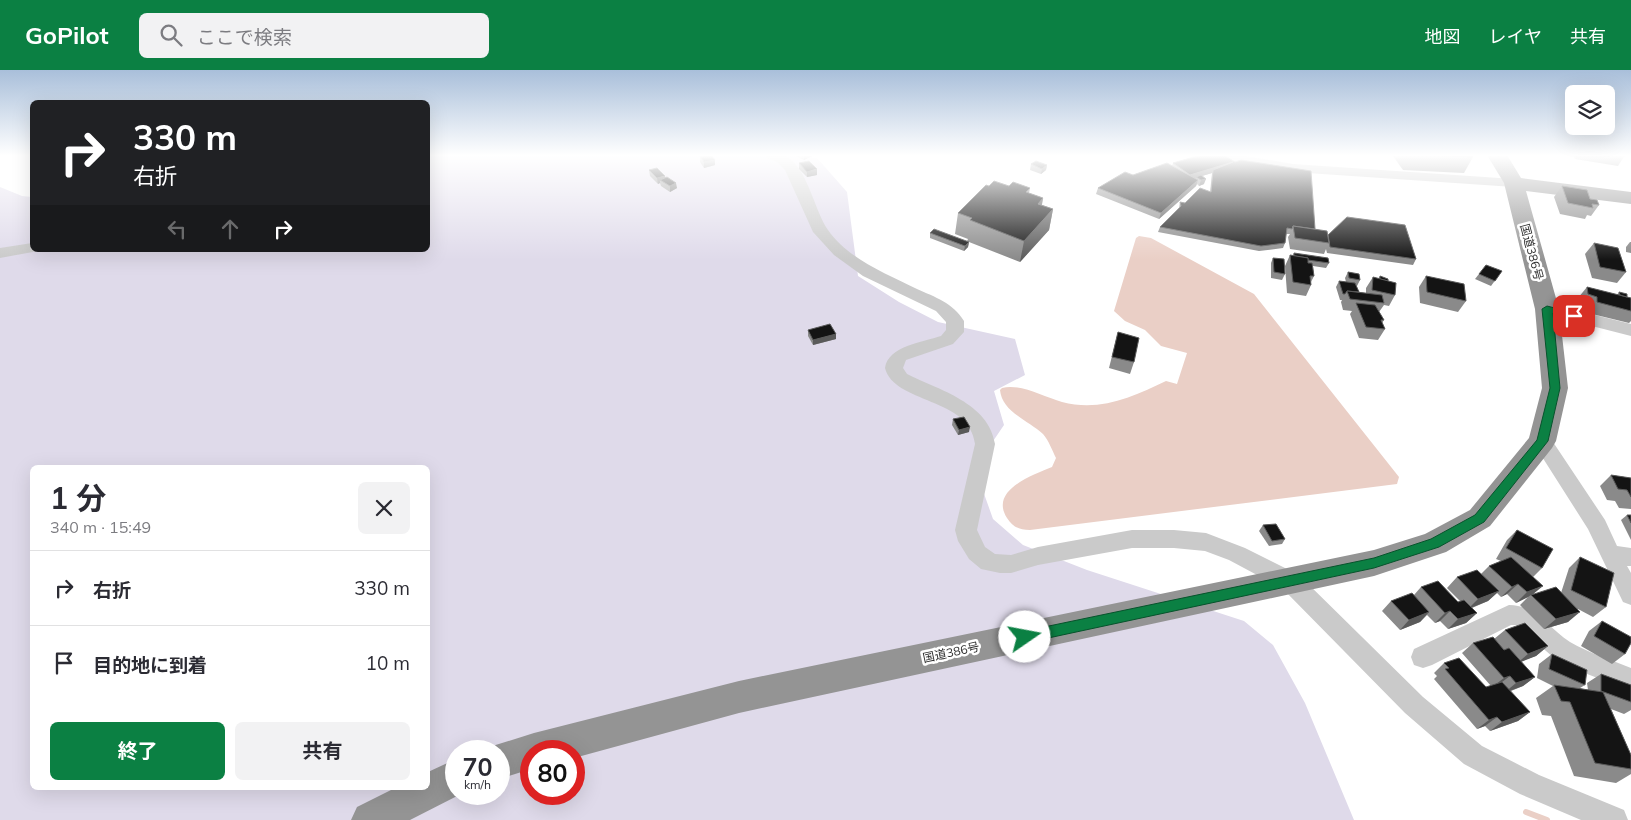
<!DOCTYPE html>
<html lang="ja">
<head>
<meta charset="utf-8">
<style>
  body { margin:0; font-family:Mulish,"Noto Sans JP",sans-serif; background:#f2f2f3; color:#2b2b33; height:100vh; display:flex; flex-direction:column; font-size:19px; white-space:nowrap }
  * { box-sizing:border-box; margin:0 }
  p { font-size:16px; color:#7c7c81 }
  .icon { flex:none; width:28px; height:28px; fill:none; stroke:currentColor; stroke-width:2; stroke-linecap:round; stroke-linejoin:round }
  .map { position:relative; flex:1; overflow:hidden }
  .panel { position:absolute; left:30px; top:395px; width:400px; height:325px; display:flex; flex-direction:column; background:#fff; border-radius:8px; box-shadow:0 5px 20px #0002 }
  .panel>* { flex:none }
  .banner { position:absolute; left:30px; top:30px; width:400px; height:152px; border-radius:8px; box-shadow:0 5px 20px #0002; background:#202124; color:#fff; overflow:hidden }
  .tools { position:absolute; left:1565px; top:15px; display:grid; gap:10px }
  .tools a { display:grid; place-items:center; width:50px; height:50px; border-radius:8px; background:#fff; box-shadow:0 5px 20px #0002; font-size:25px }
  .speed { position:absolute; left:445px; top:670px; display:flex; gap:10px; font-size:25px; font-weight:700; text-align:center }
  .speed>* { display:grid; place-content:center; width:65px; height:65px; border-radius:50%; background:#fff; box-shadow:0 5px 20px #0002; line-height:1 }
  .speed small { font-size:12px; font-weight:400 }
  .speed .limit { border:8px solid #d22; background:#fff; color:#111 }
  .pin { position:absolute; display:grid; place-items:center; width:42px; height:42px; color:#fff; margin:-21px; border-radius:10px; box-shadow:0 2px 8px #0006 }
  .me { position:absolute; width:55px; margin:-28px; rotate:78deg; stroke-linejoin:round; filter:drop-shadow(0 0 4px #0008) }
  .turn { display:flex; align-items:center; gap:18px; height:105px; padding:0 20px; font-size:22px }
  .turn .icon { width:65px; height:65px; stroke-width:2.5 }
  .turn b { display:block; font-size:35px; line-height:42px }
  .lanes { display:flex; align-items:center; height:48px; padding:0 20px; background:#0003; justify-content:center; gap:25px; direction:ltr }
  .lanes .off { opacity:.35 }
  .round { display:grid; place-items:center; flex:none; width:52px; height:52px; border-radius:8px; background:#f2f2f3 }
  .summary { display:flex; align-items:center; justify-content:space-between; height:85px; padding:0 20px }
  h1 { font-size:30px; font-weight:700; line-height:38px }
  .button { display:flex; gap:10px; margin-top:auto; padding:10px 20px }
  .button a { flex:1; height:58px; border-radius:8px; background:#0b8043; color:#fff; font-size:20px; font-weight:700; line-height:58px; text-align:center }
  .button a+a { background:#f2f2f3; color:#2b2b33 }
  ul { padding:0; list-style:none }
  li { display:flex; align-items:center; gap:15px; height:75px; padding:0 20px; border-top:1px solid #e1e1e2 }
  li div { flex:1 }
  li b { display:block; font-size:19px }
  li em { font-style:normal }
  header { display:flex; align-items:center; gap:30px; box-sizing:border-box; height:70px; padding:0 25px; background:#0b8043; color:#fff }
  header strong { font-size:24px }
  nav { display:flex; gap:28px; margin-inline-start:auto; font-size:18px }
  .search { width:350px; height:45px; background:#f2f2f3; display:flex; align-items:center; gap:12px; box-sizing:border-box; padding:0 18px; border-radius:8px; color:#7c7c81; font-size:19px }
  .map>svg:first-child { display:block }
  .green { fill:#dfdaea; fill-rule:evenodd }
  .water { fill:#eacfc6 }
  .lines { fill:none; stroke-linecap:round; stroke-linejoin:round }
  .stream { stroke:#eacfc6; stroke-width:6 }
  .minor { fill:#cacaca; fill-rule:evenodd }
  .highway { fill:#949494; fill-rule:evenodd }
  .wall { fill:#8a8a8a }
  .shaded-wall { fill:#5a5a5a }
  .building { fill:#141414; stroke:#5a5a5a }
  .route { fill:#0b8043; stroke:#07532c }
  .labels { text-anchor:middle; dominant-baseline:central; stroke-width:5; stroke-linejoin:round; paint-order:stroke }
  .street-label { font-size:12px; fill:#2d2d2d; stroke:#fff }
</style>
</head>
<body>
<header>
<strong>GoPilot</strong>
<div class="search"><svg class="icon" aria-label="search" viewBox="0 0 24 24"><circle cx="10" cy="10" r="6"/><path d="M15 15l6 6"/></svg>ここで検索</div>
<nav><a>地図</a><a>レイヤ</a><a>共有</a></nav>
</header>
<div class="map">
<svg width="1631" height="750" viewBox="0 0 1631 750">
  <rect width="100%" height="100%" fill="#fff"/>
  <!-- green -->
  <path class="green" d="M428,85h364l25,3 30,34 11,84 41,26 39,20 77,17 10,36 -31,16 10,34 -19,28 -3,35 11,31 30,26 64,25 157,51 29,24 32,58 49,117h-1354v-633l22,9 10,1v53h396zM32,398h396v320h-396zM456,681h43v43h-43zM531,681h43v43h-43z"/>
  <!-- water -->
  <path class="water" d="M1139,166l12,2 103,56 145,183 -2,7 -367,46c-11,0 -17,-3 -23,-12 -18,-28 26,-43 45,-51l4,-9c-4,-8 -7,-17 -13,-24 -14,-13 -41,-22 -43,-44l2,-2c18,-5 42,9 60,14 38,10 71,-5 104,-21l11,3 10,-31 -26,-7 -16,-16 -20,-9 -11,-10 22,-73z"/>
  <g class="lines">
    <!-- stream -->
    <polyline class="stream" points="1526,742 1547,750"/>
    <!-- minor -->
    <g class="minor">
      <path d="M765,85h19c23,10 30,55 44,75 20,29 59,44 89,59 18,8 36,14 47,32v11l-11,12 -47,16 -3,8 4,6c32,16 82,29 88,70l-18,86 8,17 10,7 16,1 27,-8 94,-17h42l32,3 39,15 54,27 124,122 59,49 57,29 85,35 4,10h-47l-61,-26 -56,-30 -59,-51 -122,-124 -54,-29 -24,-9 -31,-3h-42l-94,17 -27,8h-11l-19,-4 -12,-10 -11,-18 -3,-11 20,-86c-5,-47 -81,-40 -90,-76 3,-22 38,-26 56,-32l5,-6v-8l-10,-11 -73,-35 -29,-21 -21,-23 -28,-62 -8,-8 -10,-4z"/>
      <polygon points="1210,85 1240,85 1293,94 1514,109 1519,110 1521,113 1519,116 1514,117 1293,102 1217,89 1212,88"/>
      <polygon points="32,173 32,180 39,180 38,181 0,188 0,178"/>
      <polygon points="1547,233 1631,254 1631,266 1541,243 1538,239 1541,235"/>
      <polygon points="1542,364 1549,366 1605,450 1617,476 1631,478 1631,496 1627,496 1631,503 1631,535 1623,532 1588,459 1532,371 1535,366"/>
      <path d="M1509,535c28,0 40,24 61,37 19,11 41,18 61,26v23l-49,-19 -29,-15 -37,-32h-5l-79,40 -9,3 -9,-3 -3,-8 3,-8z"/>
    </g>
    <!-- highway -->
    <g class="highway">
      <polygon points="1487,85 1507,85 1521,108 1631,122 1631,134 1526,121 1559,239 1568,318 1556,371 1552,378 1490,456 1446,482 1374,506 739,643 574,688 574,681 531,681 531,699 499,709 499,681 485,681 486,678 534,663 739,611 1374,480 1425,464 1470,440 1529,368 1542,318 1535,239 1504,113"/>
      <polygon points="456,689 456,724 461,724 410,750 351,750 357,737 395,718 428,718 428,702"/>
    </g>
  </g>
  <!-- wall -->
  <g class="wall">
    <polygon points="794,85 814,85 804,90"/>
    <polygon points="1201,85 1315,159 1328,165 1416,189 1413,195 1327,183 1326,179 1324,184 1290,179 1288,167 1290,164 1286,164 1285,173 1283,178 1259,181 1158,162 1160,157 1179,138 1180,132 1185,133 1210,122 1212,103 1202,106 1204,114 1199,116 1197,114 1196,116 1159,149 1096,124 1098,118 1133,105 1172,96 1173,93"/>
    <polygon points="1394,85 1471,85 1473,87 1464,103 1403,100 1393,86"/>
    <polygon points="1573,85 1625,85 1618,96 1575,89"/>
    <polygon points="700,86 715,90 715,95 704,98 700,92"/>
    <polygon points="799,93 817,105 807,107 799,99"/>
    <polygon points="1031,94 1047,95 1046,100 1041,104 1030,100"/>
    <polygon points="649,100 666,108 677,118 670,122 661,116 660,113 658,114 650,106"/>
    <polygon points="1009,116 1030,118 1029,123 1043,128 1042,135 1053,139 1049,160 1020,192 969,172 968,177 964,181 930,168 930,163 967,171 968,169 955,164 958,143"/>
    <polygon points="1562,116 1590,129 1599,135 1591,146 1587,145 1585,149 1560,144 1554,127"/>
    <polygon points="1630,172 1631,172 1631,183 1626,182 1626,177"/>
    <polygon points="1594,173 1626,202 1617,213 1592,208 1585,184"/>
    <polygon points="1294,183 1329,193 1326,198 1313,196 1314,206 1311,212 1311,215 1306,226 1287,223 1285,196 1290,185 1293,185"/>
    <polygon points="1273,188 1285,204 1282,210 1271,208 1271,193"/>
    <polygon points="1502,201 1491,216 1475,209 1479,204"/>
    <polygon points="1348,202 1360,210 1357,216 1356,215 1359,222 1366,223 1366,218 1373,207 1378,209 1380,206 1388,211 1395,225 1389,236 1384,235 1379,242 1384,250 1382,253 1385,259 1378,270 1359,268 1350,244 1352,241 1343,240 1341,232 1342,230 1340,230 1336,217 1339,211 1346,212 1345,208"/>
    <polygon points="1426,206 1466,231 1458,242 1420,233 1419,217"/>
    <polygon points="1587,217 1617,225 1619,222 1627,227 1631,228 1631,251 1629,253 1588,243 1588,238 1579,235 1578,228"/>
    <polygon points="808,260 836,264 836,269 813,275 808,266"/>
    <polygon points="1118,262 1134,292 1130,304 1109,298"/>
    <polygon points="953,349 969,362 958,365 952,355"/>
    <polygon points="1611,405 1631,408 1631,439 1619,438 1615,431 1607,430 1600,416"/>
    <polygon points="1627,445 1631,445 1631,470 1621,450"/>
    <polygon points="1263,455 1285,469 1282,474 1269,476 1259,461"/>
    <polygon points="1517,460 1542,498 1533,507 1534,524 1561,523 1569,498 1580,487 1606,537 1593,547 1578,539 1568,552 1544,559 1520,535 1528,527 1516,533 1507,524 1501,527 1497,523 1488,531 1472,538 1477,543 1466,553 1448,559 1440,551 1435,553 1427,545 1420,552 1400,560 1382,541 1391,531 1414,525 1421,517 1458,532 1460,531 1447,518 1457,507 1481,504 1489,496 1501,491 1496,489 1507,470"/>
    <polygon points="1602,551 1625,584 1612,594 1581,576 1589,561"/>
    <polygon points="1505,560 1548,576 1536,586 1521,591 1535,607 1523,616 1511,621 1530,642 1518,651 1490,661 1485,656 1477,659 1434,609 1437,606 1434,603 1444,593 1486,617 1491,616 1462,583 1473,573 1494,569"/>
    <polygon points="1552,584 1585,615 1580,618 1588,620 1587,613 1601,604 1631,615 1631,640 1624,644 1611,639 1631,685 1631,704 1616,713 1574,706 1551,646 1542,645 1536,628 1553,616 1537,608 1539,594"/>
  </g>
  <!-- shaded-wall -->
  <g class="shaded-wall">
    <polygon points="804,85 814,85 804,90"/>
    <polygon points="715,90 715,95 704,98 704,92"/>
    <polygon points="1233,92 1213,100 1212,103 1188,110 1190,105"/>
    <polygon points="1047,95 1046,100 1041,104 1042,99"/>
    <polygon points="817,99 817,105 807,107 807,102"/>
    <polygon points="665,106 666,111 660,110 660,113 658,114 657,108"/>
    <polygon points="1206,109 1204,114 1199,116 1201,110"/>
    <polygon points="1198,110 1196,116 1159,149 1161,143"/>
    <polygon points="676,113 677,118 670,122 670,116"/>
    <polygon points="1043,128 1039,149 1038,134"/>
    <polygon points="1053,139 1049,160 1020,192 1024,171"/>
    <polygon points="969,172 968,177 964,181 965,176"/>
    <polygon points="836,264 836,269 813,275 813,270"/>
    <polygon points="970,357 969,362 958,365 959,360"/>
    <polygon points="1518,514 1507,524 1501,527 1512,517"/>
    <polygon points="1543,516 1532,525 1531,525 1528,527 1516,533 1527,522"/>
    <polygon points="1499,521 1488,531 1468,539 1478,529"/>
    <polygon points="1450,541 1440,551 1435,553 1445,543"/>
    <polygon points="1429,542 1420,552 1400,560 1409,550"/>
    <polygon points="1580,542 1568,552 1544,559 1556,549"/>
    <polygon points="1477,543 1466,553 1448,559 1458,549"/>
    <polygon points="1548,576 1536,586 1516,594 1528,584"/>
    <polygon points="1510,606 1498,615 1492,617 1504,608"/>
    <polygon points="1535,607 1523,616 1504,623 1516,613"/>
    <polygon points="1530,642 1518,651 1490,661 1502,652"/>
    <polygon points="1497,647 1485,656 1477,659 1489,650"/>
  </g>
  <!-- building -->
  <g class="building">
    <polygon points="706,85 711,85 715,90 704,92 700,86"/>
    <polygon points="1201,85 1224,85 1235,92 1241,90 1311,101 1315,159 1293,156 1292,159 1287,158 1285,173 1261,176 1160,157 1181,136 1180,132 1185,133 1200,118 1211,122 1213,100 1233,92 1190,105 1173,93"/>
    <polygon points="1422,85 1471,85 1473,87"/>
    <polygon points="809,91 817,99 807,102 799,93"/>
    <polygon points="1036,91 1047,95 1042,99 1031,94"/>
    <polygon points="1167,93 1198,110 1161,143 1098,118 1125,102 1133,105"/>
    <polygon points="657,98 665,106 657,108 649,100"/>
    <polygon points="1201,105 1206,109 1201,110 1196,107"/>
    <polygon points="667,107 676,113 670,116 660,110"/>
    <polygon points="994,111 1009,116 1013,112 1030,118 1026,122 1043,128 1038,134 1053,139 1024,171 970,150 972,148 958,143 986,115 989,116"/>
    <polygon points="1562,116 1587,120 1590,129 1597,130 1599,135 1592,134 1593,138 1568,133"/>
    <polygon points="1347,147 1405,155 1416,189 1330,177 1328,165"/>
    <polygon points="1293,156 1327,161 1329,173 1295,168"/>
    <polygon points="934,159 969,172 965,176 930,163"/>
    <polygon points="1594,173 1618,178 1626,202 1600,197"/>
    <polygon points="1294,183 1328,188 1329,193 1308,190 1308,188 1294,186"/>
    <polygon points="1290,185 1308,188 1308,193 1312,193 1314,206 1310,206 1311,215 1293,212"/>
    <polygon points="1273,188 1284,189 1285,204 1274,202"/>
    <polygon points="1486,195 1502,201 1495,211 1479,204"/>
    <polygon points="1348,202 1359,204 1360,210 1349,208"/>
    <polygon points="1380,206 1388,209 1388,211 1380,209"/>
    <polygon points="1426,206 1464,214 1466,231 1427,222"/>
    <polygon points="1373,207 1396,213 1395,225 1372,220"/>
    <polygon points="1339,211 1355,213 1359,222 1347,221 1345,224 1343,224"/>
    <polygon points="1587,217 1631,228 1631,241 1597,232 1597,227 1588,224"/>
    <polygon points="1347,221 1382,225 1384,233 1350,229"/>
    <polygon points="1619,222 1627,224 1627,227 1620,225"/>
    <polygon points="1356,233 1375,235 1384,250 1381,250 1385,259 1366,257"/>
    <polygon points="830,254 836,264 813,270 808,260"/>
    <polygon points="1118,262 1139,268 1134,292 1112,287"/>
    <polygon points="964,347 970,357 959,360 953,349"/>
    <polygon points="1611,405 1631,408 1631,427 1627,420 1618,419"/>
    <polygon points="1627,445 1631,445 1631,453"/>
    <polygon points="1276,454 1285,469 1272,471 1263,455"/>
    <polygon points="1517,460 1553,479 1542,498 1506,478"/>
    <polygon points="1511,487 1543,516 1527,522 1518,514 1512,517 1489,496"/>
    <polygon points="1580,487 1614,503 1606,537 1571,520"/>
    <polygon points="1477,500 1499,521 1478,529 1457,507"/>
    <polygon points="1438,511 1458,532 1464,530 1477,543 1458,549 1450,541 1445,543 1421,517"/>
    <polygon points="1556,517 1580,542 1556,549 1531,525"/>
    <polygon points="1412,523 1429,542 1409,550 1391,531"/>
    <polygon points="1602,551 1631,567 1631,573 1625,584 1594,566"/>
    <polygon points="1525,553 1548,576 1528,584 1505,560"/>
    <polygon points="1493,567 1504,580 1509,578 1535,607 1516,613 1510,606 1504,608 1473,573"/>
    <polygon points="1552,584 1587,600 1585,615 1549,599"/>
    <polygon points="1459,588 1486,617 1502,612 1530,642 1502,652 1497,647 1489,650 1445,599 1449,598 1444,593"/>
    <polygon points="1601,604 1631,615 1631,632 1601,621"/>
    <polygon points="1554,615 1603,622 1631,685 1631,699 1595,693 1570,632 1561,631"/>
  </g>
  <!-- sky -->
  <linearGradient id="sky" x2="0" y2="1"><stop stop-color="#a9bfda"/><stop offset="0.45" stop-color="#fff"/><stop offset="1" stop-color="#fff" stop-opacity="0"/></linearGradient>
  <rect width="1631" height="190" fill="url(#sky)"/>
  <!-- route -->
  <polygon class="route" points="1547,236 1578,244 1579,246 1574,249 1553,243 1560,318 1548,371 1484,452 1439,477 1374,498 1025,573 1020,571 1018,567 1020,563 1025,561 1374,488 1431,469 1475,445 1537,370 1550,318 1542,239"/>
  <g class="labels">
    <!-- street labels -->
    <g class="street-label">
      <text transform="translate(1532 182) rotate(75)">国道386号</text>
      <text transform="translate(951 582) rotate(-12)">国道386号</text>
    </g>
  </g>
</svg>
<div class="tools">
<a><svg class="icon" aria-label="layers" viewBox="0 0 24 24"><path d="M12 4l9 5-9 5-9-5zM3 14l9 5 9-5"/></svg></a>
</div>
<div class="speed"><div>70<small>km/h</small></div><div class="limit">80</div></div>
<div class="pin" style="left:1574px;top:246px;background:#d93025"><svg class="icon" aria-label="arrive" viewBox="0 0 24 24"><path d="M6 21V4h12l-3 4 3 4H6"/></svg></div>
<svg class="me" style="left:1025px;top:567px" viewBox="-20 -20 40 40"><circle r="19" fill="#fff"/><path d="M0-13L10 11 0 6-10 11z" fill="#0b8043"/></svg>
<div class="banner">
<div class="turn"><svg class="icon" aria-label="right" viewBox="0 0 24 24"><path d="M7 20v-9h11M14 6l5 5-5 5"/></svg><div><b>330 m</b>右折</div></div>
<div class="lanes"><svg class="icon off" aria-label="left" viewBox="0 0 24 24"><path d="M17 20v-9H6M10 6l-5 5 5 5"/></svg><svg class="icon off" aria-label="ahead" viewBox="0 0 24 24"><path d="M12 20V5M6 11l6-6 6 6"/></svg><svg class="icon" aria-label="right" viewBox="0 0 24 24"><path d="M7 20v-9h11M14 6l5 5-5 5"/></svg></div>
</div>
<section class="panel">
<div class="summary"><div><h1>1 分</h1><p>340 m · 15:49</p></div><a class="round"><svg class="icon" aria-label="close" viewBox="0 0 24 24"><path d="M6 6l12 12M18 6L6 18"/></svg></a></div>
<ul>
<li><svg class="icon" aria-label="right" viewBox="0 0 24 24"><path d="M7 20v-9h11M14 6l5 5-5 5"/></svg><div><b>右折</b></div><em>330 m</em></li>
<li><svg class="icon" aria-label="arrive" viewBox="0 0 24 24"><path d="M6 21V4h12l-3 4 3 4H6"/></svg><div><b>目的地に到着</b></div><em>10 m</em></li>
</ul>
<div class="button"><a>終了</a><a>共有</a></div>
</section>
</div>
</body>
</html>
